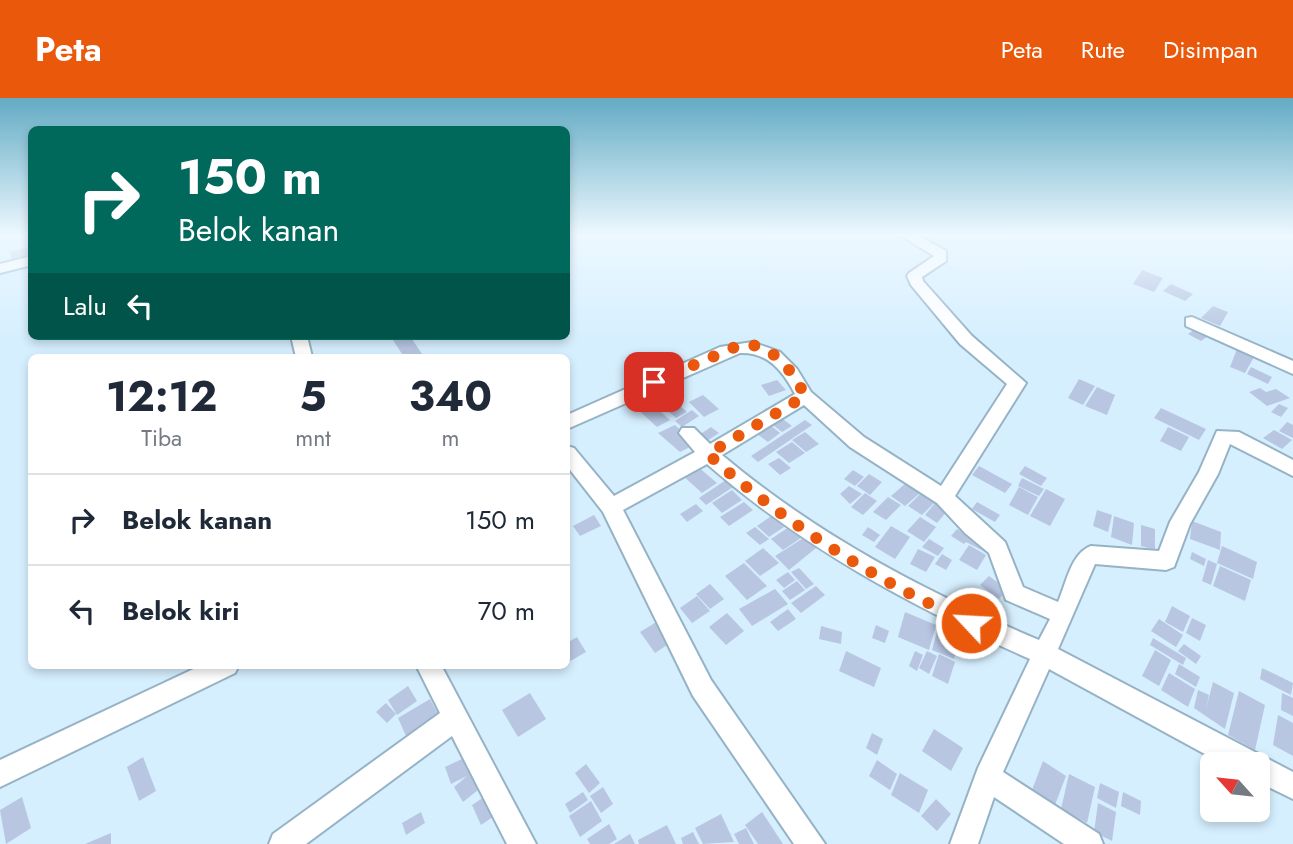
<!DOCTYPE html>
<html lang="id">
<head>
<meta charset="utf-8">
<style>
  body { margin:0; font-family:Jost,sans-serif; background:#f2f2f3; color:#1f2937; height:100vh; display:flex; flex-direction:column; font-size:26px; white-space:nowrap }
  * { box-sizing:border-box; margin:0 }
  p { font-size:23px; color:#747a83 }
  .icon { flex:none; width:38px; height:38px; fill:none; stroke:currentColor; stroke-width:2; stroke-linecap:round; stroke-linejoin:round }
  .map { position:relative; flex:1; overflow:hidden }
  .side { position:absolute; left:28px; top:256px; width:542px; height:315px; display:flex; flex-direction:column; background:#fff; border-radius:10px; box-shadow:0 4px 10px #0003 }
  .side>* { flex:none }
  .banner { position:absolute; left:28px; top:28px; width:542px; height:214px; border-radius:10px; box-shadow:0 4px 10px #0003; background:#00695c; color:#fff; overflow:hidden }
  .needle { width:46px; rotate:297deg }
  .buttons { position:absolute; left:1200px; top:654px; display:grid; gap:14px }
  .buttons a { display:grid; place-items:center; width:70px; height:70px; border-radius:10px; background:#fff; box-shadow:0 4px 10px #0003; font-size:35px }
  .pin { position:absolute; display:grid; place-items:center; width:60px; height:60px; color:#fff; margin:-30px; border-radius:14px; box-shadow:0 4px 10px #0006 }
  .me { position:absolute; width:77px; margin:-38px; rotate:295deg; stroke-linejoin:round; filter:drop-shadow(0 0 5px #0008) }
  .turn { display:flex; align-items:center; gap:24px; height:147px; padding:0 35px; font-size:32px }
  .turn .icon { width:91px; height:91px; stroke-width:2.5 }
  .turn b { display:block; font-size:49px; line-height:60px }
  .then { display:flex; align-items:center; height:66px; padding:0 35px; background:#0003; gap:14px; font-size:26px }
  .eta { display:flex; justify-content:space-evenly; align-items:center; height:119px; text-align:center }
  .eta b { font-size:42px; font-weight:700; line-height:49px }
  ul { padding:0; list-style:none }
  li { display:flex; align-items:center; gap:21px; height:91px; padding:0 35px; border-top:2px solid #e0e1e3 }
  li div { flex:1 }
  li b { display:block; font-size:26px }
  li em { font-style:normal }
  header { display:flex; align-items:center; gap:42px; box-sizing:border-box; height:98px; padding:0 35px; background:#ea580c; color:#fff }
  header strong { font-size:33px }
  nav { display:flex; gap:38px; margin-inline-start:auto; font-size:24px }
  .map>svg:first-child { display:block }
  .building { fill:#b8c6e2 }
  .lines { fill:none; stroke-linecap:round; stroke-linejoin:round }
  .minor-casing { stroke:#96b3c6; stroke-width:4 }
  .minor { fill:#fff; fill-rule:evenodd }
  .route { stroke:#ea580c; stroke-width:12; stroke-dasharray:0 21.6 }
</style>
</head>
<body>
<header>
<strong>Peta</strong>
<nav><a>Peta</a><a>Rute</a><a>Disimpan</a></nav>
</header>
<div class="map">
<svg width="1293" height="746" viewBox="0 0 1293 746">
  <rect width="100%" height="100%" fill="#d6efff"/>
  <!-- building -->
  <g class="building">
    <polygon points="32,148 32,156 12,162 10,154"/>
    <polygon points="1142,172 1163,180 1154,194 1133,186"/>
    <polygon points="1171,186 1193,196 1185,203 1163,193"/>
    <polygon points="1213,208 1228,214 1220,228 1201,220"/>
    <polygon points="1198,229 1211,236 1201,243 1188,236"/>
    <polygon points="404,238 410,238 422,256 404,259 393,242"/>
    <polygon points="1237,251 1254,259 1245,275 1230,269"/>
    <polygon points="1251,269 1272,279 1268,286 1247,276"/>
    <polygon points="1079,281 1095,288 1083,307 1068,300"/>
    <polygon points="777,282 786,292 769,298 761,287"/>
    <polygon points="670,285 682,295 663,307 650,298"/>
    <polygon points="1097,289 1115,297 1107,317 1085,308"/>
    <polygon points="1260,290 1266,294 1276,291 1290,300 1267,308 1249,294"/>
    <polygon points="703,297 719,311 704,319 689,304"/>
    <polygon points="646,301 670,322 657,329 634,308"/>
    <polygon points="677,305 687,314 676,320 666,311"/>
    <polygon points="1279,306 1288,310 1281,319 1271,314"/>
    <polygon points="1161,310 1206,331 1199,342 1154,320"/>
    <polygon points="692,312 699,318 682,329 675,323"/>
    <polygon points="779,318 792,328 782,334 769,324"/>
    <polygon points="805,322 812,327 758,364 751,358"/>
    <polygon points="1287,324 1293,327 1293,340 1279,333"/>
    <polygon points="675,327 691,342 692,348 680,354 658,335"/>
    <polygon points="770,327 780,335 768,344 757,336"/>
    <polygon points="711,329 719,335 707,343 699,337"/>
    <polygon points="1168,329 1189,339 1181,353 1160,343"/>
    <polygon points="1274,332 1292,342 1282,351 1263,340"/>
    <polygon points="805,334 819,346 806,354 792,342"/>
    <polygon points="792,344 805,355 789,365 776,354"/>
    <polygon points="779,360 791,370 780,377 768,366"/>
    <polygon points="697,368 717,385 702,395 682,377"/>
    <polygon points="979,368 1012,386 1005,395 972,377"/>
    <polygon points="1025,368 1047,380 1041,388 1019,376"/>
    <polygon points="853,372 864,379 855,388 844,381"/>
    <polygon points="869,376 882,384 870,397 857,388"/>
    <polygon points="1022,380 1044,391 1039,398 1018,388"/>
    <polygon points="726,382 733,389 706,407 699,400"/>
    <polygon points="906,385 920,395 905,408 891,398"/>
    <polygon points="849,388 862,396 850,406 840,396"/>
    <polygon points="1019,389 1038,399 1028,417 1009,407"/>
    <polygon points="1046,391 1065,401 1050,428 1030,418"/>
    <polygon points="732,392 742,402 722,415 712,405"/>
    <polygon points="922,394 936,403 922,417 908,408"/>
    <polygon points="865,395 877,403 863,417 851,409"/>
    <polygon points="888,399 901,407 886,422 873,414"/>
    <polygon points="744,404 753,412 729,428 720,419"/>
    <polygon points="977,404 1000,417 995,424 972,411"/>
    <polygon points="935,405 948,412 937,425 925,417"/>
    <polygon points="696,406 703,413 687,424 680,416"/>
    <polygon points="1097,412 1112,417 1108,434 1093,428"/>
    <polygon points="594,417 601,428 580,438 573,428"/>
    <polygon points="771,418 784,429 769,439 757,428"/>
    <polygon points="1114,418 1134,425 1132,447 1111,439"/>
    <polygon points="920,419 936,429 924,444 907,433"/>
    <polygon points="1192,423 1221,434 1220,452 1190,441"/>
    <polygon points="1141,427 1155,431 1155,452 1141,448"/>
    <polygon points="891,428 910,439 895,461 875,449"/>
    <polygon points="755,429 769,441 760,447 746,435"/>
    <polygon points="789,429 801,440 783,452 771,441"/>
    <polygon points="868,429 880,437 874,444 862,437"/>
    <polygon points="957,431 970,438 992,446 987,455 966,444 964,446 951,438"/>
    <polygon points="805,439 816,450 789,472 775,458"/>
    <polygon points="929,441 944,450 938,458 922,449"/>
    <polygon points="969,447 986,457 977,472 959,462"/>
    <polygon points="1222,448 1257,464 1253,481 1217,465"/>
    <polygon points="763,450 779,465 760,478 745,463"/>
    <polygon points="918,451 935,459 926,474 910,466"/>
    <polygon points="1192,454 1206,461 1204,468 1190,461"/>
    <polygon points="942,456 952,462 946,472 935,466"/>
    <polygon points="1208,462 1217,466 1211,487 1202,483"/>
    <polygon points="744,465 767,488 747,502 725,478"/>
    <polygon points="1220,468 1251,482 1245,503 1213,488"/>
    <polygon points="799,470 814,486 806,491 791,474"/>
    <polygon points="788,474 795,482 784,490 776,482"/>
    <polygon points="989,478 1008,492 999,501 980,487"/>
    <polygon points="797,483 805,492 790,502 782,493"/>
    <polygon points="710,486 724,501 710,511 696,496"/>
    <polygon points="816,488 825,497 801,515 791,505"/>
    <polygon points="775,491 788,506 752,528 739,511"/>
    <polygon points="697,498 710,513 692,525 680,510"/>
    <polygon points="1172,508 1190,518 1183,534 1165,524"/>
    <polygon points="788,511 796,521 778,533 770,524"/>
    <polygon points="905,514 936,527 929,552 898,539"/>
    <polygon points="727,515 744,533 726,547 709,529"/>
    <polygon points="1192,520 1206,527 1200,543 1186,535"/>
    <polygon points="1159,521 1183,537 1176,549 1151,533"/>
    <polygon points="658,523 673,543 655,555 640,534"/>
    <polygon points="876,527 889,533 885,545 872,540"/>
    <polygon points="821,528 842,534 841,546 819,541"/>
    <polygon points="937,534 959,544 954,561 932,552"/>
    <polygon points="577,539 586,554 567,565 567,545"/>
    <polygon points="1153,540 1186,560 1183,567 1150,547"/>
    <polygon points="1184,546 1201,558 1196,566 1178,553"/>
    <polygon points="1155,552 1171,562 1159,588 1142,578"/>
    <polygon points="846,553 881,570 874,589 839,573"/>
    <polygon points="915,553 923,557 917,573 909,568"/>
    <polygon points="927,553 937,558 929,576 919,570"/>
    <polygon points="939,556 955,564 948,586 932,578"/>
    <polygon points="1179,566 1200,579 1196,589 1175,576"/>
    <polygon points="1262,570 1293,585 1291,597 1260,581"/>
    <polygon points="1169,575 1195,591 1188,609 1161,592"/>
    <polygon points="1213,584 1234,595 1225,631 1194,610 1198,592 1209,597 1206,611"/>
    <polygon points="408,588 417,603 397,617 388,602"/>
    <polygon points="1239,593 1265,607 1255,652 1228,637"/>
    <polygon points="530,595 546,621 518,639 502,612"/>
    <polygon points="1282,595 1293,600 1293,618 1281,612"/>
    <polygon points="430,601 439,618 406,638 398,620"/>
    <polygon points="386,605 396,616 387,625 376,614"/>
    <polygon points="1278,617 1293,625 1293,658 1273,647"/>
    <polygon points="934,631 963,650 951,673 922,653"/>
    <polygon points="872,635 883,641 877,657 866,650"/>
    <polygon points="143,659 156,693 139,703 127,669"/>
    <polygon points="462,661 478,692 463,704 454,689 467,678 451,686 445,669"/>
    <polygon points="877,662 897,676 890,692 869,678"/>
    <polygon points="1043,663 1066,678 1055,707 1032,692"/>
    <polygon points="586,666 600,685 589,695 575,675"/>
    <polygon points="900,675 928,692 919,715 891,697"/>
    <polygon points="1069,676 1095,689 1087,725 1061,711"/>
    <polygon points="1100,685 1119,694 1116,710 1097,700"/>
    <polygon points="603,689 613,706 601,715 590,698"/>
    <polygon points="493,693 503,712 481,727 472,707"/>
    <polygon points="583,694 588,702 570,715 565,706"/>
    <polygon points="1123,694 1141,703 1140,717 1121,708"/>
    <polygon points="22,699 31,730 6,746 0,712"/>
    <polygon points="936,701 951,716 937,733 921,718"/>
    <polygon points="591,703 602,723 580,739 569,718"/>
    <polygon points="1098,705 1116,714 1112,743 1094,734"/>
    <polygon points="421,714 425,725 406,737 402,725"/>
    <polygon points="762,714 783,746 758,746 745,727"/>
    <polygon points="721,716 734,744 703,746 695,730"/>
    <polygon points="609,726 617,741 609,746 590,746 587,741"/>
    <polygon points="667,727 676,746 639,746 638,742"/>
    <polygon points="746,730 754,746 739,746 734,736"/>
    <polygon points="693,734 699,746 683,746 681,740"/>
    <polygon points="111,735 111,746 85,746"/>
    <polygon points="630,736 635,746 614,746"/>
  </g>
  <g class="lines">
    <defs>
      <g id="minor">
        <path d="M898,136h17l31,17v10l-24,16 1,4 49,55 54,47 -71,113 50,46 18,45 35,15c8,-18 13,-49 33,-56l68,5 11,-29 29,-50 18,-41 22,1 54,28v16l-63,-32 -12,30 -28,50 -16,43 -8,3 -71,-6 -37,85 235,123v27l-35,-17v-17h-33l-176,-96 -46,103 96,62 4,10h-39l-70,-47 -16,47h-28l28,-76 52,-109c-117,-52 -227,-111 -323,-195l-84,46 88,170 114,164h-31l-101,-148 -90,-184 -36,-46v-20l7,2 40,48 81,-44 -16,-19 3,-5h12l16,16 85,-50c-12,-23 -27,-42 -55,-41l-173,76v-14l153,-68 32,-5 28,10 17,17 14,23 53,45 77,49 66,-102 -47,-40 -49,-59 -4,-9 2,-3 25,-17zM804,307l46,42 87,56 28,30 24,20 17,47 44,19 -11,21c-114,-48 -222,-105 -317,-185z"/>
        <polygon points="32,158 32,167 0,175 0,166"/>
        <polygon points="1192,219 1293,263 1293,276 1186,228 1186,220"/>
        <polygon points="291,238 307,238 312,259 296,259"/>
        <polygon points="202,567 239,567 235,575 0,689 0,662"/>
        <polygon points="416,567 441,567 536,746 507,746 452,638 306,746 269,746 273,736 440,615"/>
      </g>
    </defs>
    <!-- minor casing -->
    <use href="#minor" class="minor-casing"/>
    <!-- minor -->
    <use href="#minor" class="minor"/>
  </g>
  <!-- sky -->
  <linearGradient id="sky" x2="0" y2="1"><stop stop-color="#63abc4"/><stop offset="0.57" stop-color="#edf8ff"/><stop offset="1" stop-color="#edf8ff" stop-opacity="0"/></linearGradient>
  <rect width="1293" height="240" fill="url(#sky)"/>
  <g class="lines">
    <!-- route -->
    <path class="route" d="M654,284l86,-37c31,-4 53,26 65,51l-97,58c73,67 173,130 263,169"/>
  </g>
</svg>
<div class="buttons">
<a><svg class="needle" viewBox="-14 -14 28 28"><path d="M0-13l5 13h-10z" fill="#e53935"/><path d="M0 13l5-13h-10z" fill="#747a83"/></svg></a>
</div>
<div class="pin" style="left:654px;top:284px;background:#d93025"><svg class="icon" aria-label="arrive" viewBox="0 0 24 24"><path d="M6 21V4h12l-3 4 3 4H6"/></svg></div>
<svg class="me" style="left:971px;top:525px" viewBox="-20 -20 40 40"><circle r="17" fill="#ea580c" stroke="#fff" stroke-width="3"/><path d="M0-11L8 9 0 5-8 9z" fill="#fff"/></svg>
<div class="banner">
<div class="turn"><svg class="icon" aria-label="right" viewBox="0 0 24 24"><path d="M7 20v-9h11M14 6l5 5-5 5"/></svg><div><b>150 m</b>Belok kanan</div></div>
<div class="then">Lalu<svg class="icon" aria-label="left" viewBox="0 0 24 24"><path d="M17 20v-9H6M10 6l-5 5 5 5"/></svg></div>
</div>
<section class="side">
<div class="eta">
<div><b>12:12</b><p>Tiba</p></div>
<div><b>5</b><p>mnt</p></div>
<div><b>340</b><p>m</p></div>
</div>
<ul>
<li><svg class="icon" aria-label="right" viewBox="0 0 24 24"><path d="M7 20v-9h11M14 6l5 5-5 5"/></svg><div><b>Belok kanan</b></div><em>150 m</em></li>
<li><svg class="icon" aria-label="left" viewBox="0 0 24 24"><path d="M17 20v-9H6M10 6l-5 5 5 5"/></svg><div><b>Belok kiri</b></div><em>70 m</em></li>
</ul>
</section>
</div>
</body>
</html>
